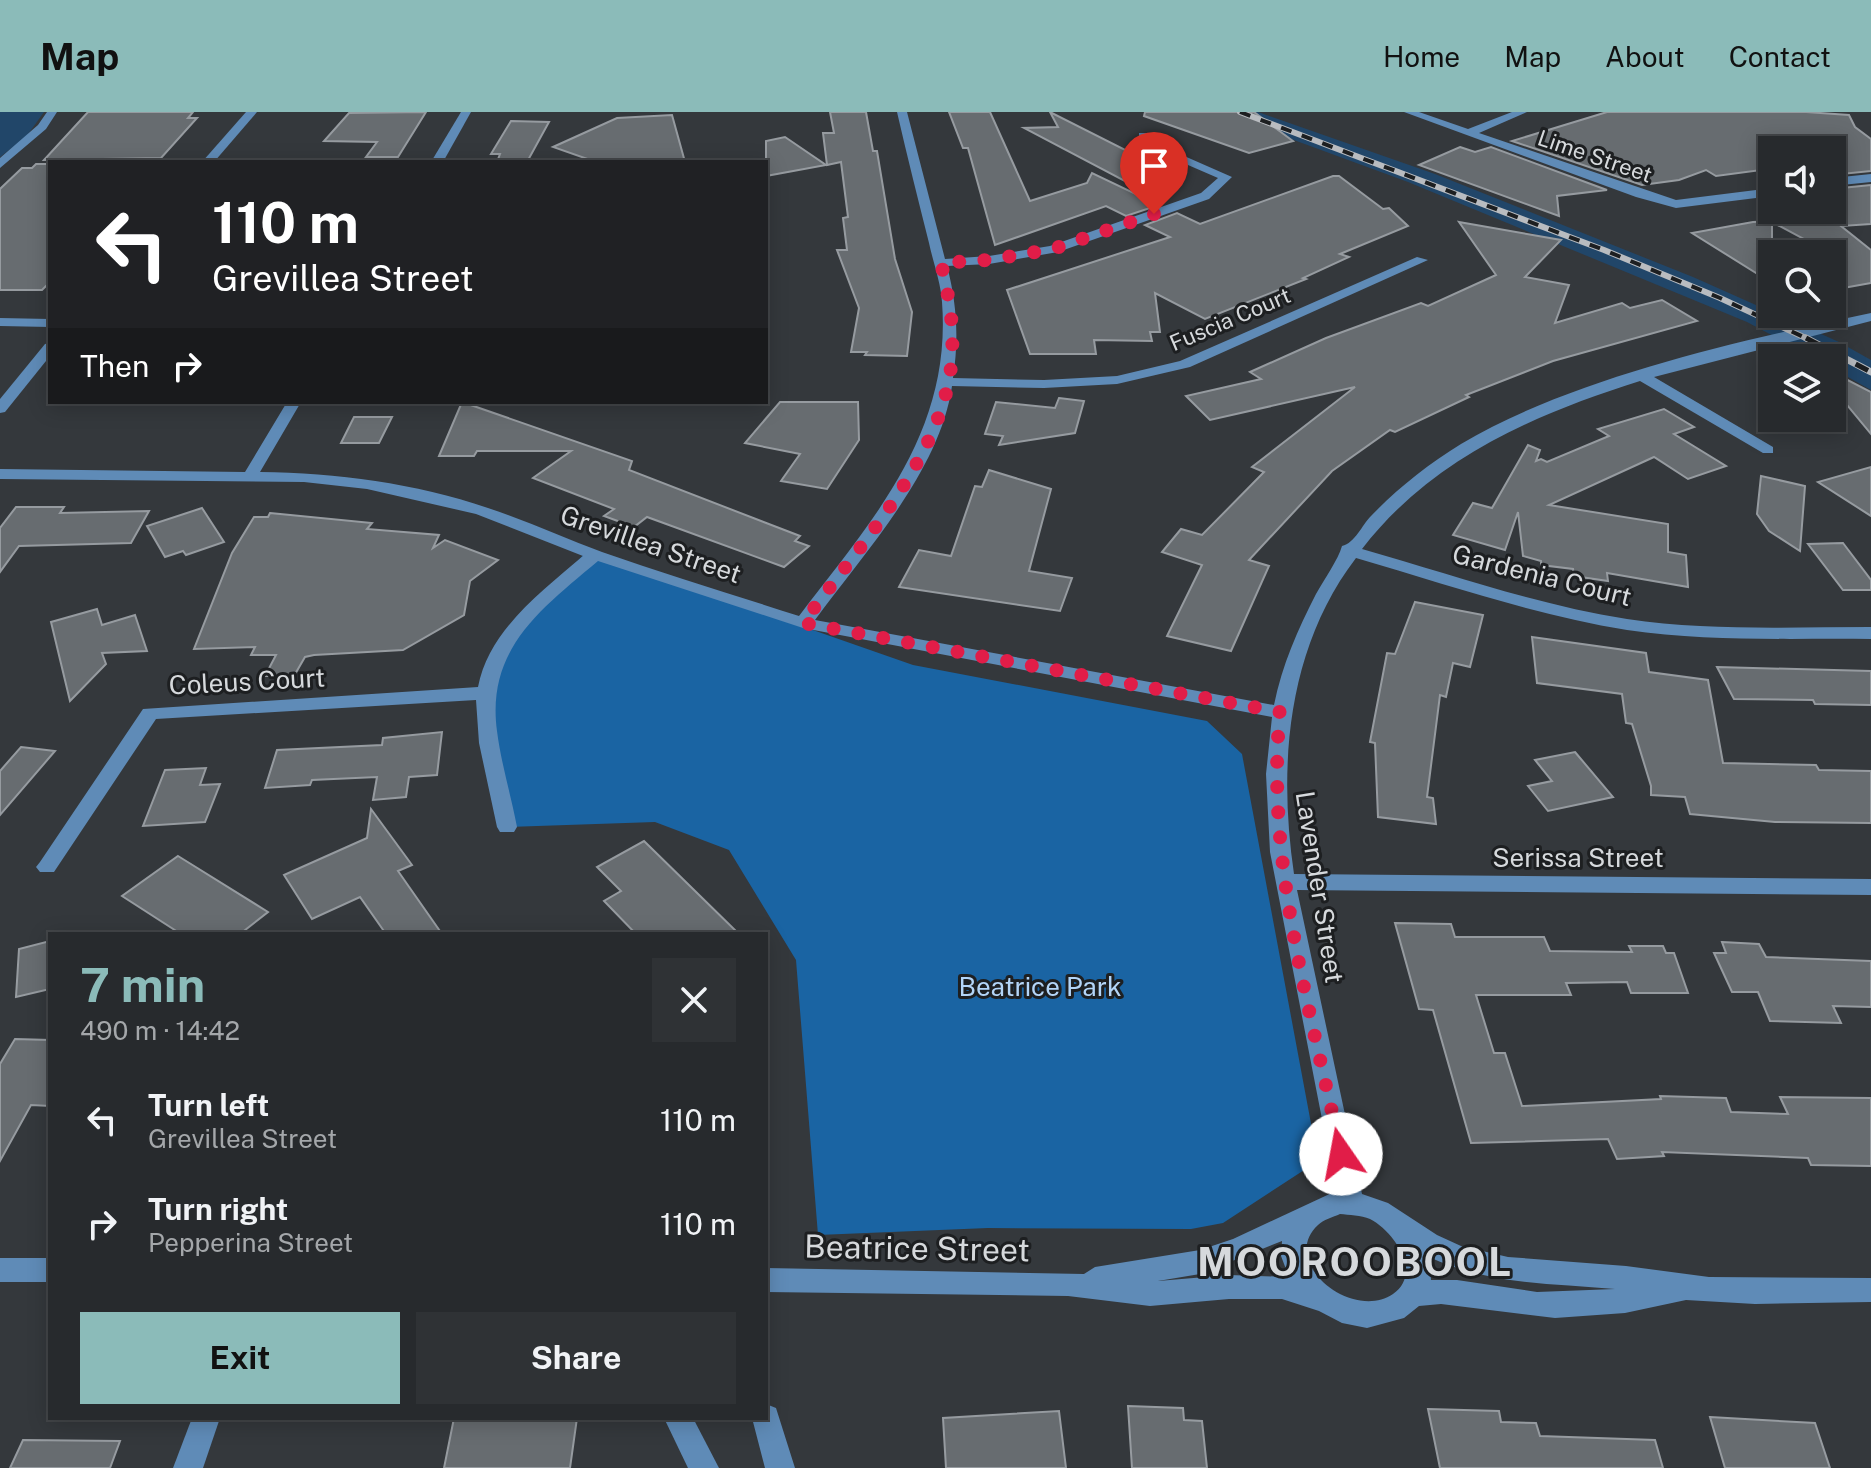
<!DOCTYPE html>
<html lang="en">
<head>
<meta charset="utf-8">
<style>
  body { margin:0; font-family:"Public Sans",sans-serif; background:#2f3235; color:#f1f3f6; height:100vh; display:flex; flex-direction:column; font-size:30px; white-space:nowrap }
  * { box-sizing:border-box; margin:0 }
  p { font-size:26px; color:#a4a7aa }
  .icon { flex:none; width:44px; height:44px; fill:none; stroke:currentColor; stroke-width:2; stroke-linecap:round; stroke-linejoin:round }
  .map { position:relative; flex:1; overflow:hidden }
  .details { position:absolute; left:48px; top:820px; width:720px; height:488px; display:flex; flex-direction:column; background:#272a2d; border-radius:0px; box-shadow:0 4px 20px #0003,0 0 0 2px #434649 }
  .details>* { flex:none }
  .hud { position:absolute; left:48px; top:48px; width:720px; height:244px; border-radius:0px; box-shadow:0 4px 20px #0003,0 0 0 2px #434649; background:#202124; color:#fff; overflow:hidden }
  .buttons { position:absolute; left:1758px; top:24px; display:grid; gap:16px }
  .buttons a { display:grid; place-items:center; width:88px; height:88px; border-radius:0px; background:#272a2d; box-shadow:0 4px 20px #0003,0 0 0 2px #434649; font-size:40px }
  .pin { position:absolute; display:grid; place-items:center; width:68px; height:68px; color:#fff; margin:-82px -34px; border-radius:50% 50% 50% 0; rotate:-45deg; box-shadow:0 0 8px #0007 }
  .pin .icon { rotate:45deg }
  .me { position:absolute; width:88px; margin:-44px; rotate:348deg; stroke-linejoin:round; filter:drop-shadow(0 0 6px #0008) }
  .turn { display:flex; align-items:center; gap:28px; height:168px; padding:0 32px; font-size:36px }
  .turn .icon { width:104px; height:104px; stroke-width:2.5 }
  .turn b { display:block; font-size:56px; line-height:68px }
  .then { display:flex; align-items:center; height:76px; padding:0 32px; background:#0003; gap:16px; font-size:30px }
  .round { display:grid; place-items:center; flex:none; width:84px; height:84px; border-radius:0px; background:#2f3235 }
  .head { display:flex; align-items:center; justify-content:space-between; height:136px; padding:0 32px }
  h1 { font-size:48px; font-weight:700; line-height:60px; color:#8bbbb9 }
  .button { display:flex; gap:16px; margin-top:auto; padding:16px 32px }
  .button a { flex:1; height:92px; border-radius:0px; background:#8bbbb9; color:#111; font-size:32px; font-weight:700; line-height:92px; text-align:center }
  .button a+a { background:#2f3235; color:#f1f3f6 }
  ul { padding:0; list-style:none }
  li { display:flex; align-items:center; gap:24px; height:104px; padding:0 32px }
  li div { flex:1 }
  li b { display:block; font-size:30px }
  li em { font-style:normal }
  header { display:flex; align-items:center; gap:48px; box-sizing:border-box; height:112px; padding:0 40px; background:#8bbbb9; color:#111 }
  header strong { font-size:38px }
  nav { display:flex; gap:44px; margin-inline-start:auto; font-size:28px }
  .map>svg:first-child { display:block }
  .green { fill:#214669 }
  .forest { fill:#1a64a3 }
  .building { fill:#676c70; stroke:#969ba0; stroke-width:2 }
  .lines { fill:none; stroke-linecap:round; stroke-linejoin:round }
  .minor { fill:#5f8bb7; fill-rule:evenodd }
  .rail-far1-casing { stroke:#b9bcc0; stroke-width:6 }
  .rail-casing { stroke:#b9bcc0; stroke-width:7 }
  .rail-far1 { stroke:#1d1f21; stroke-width:4; stroke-dasharray:11; stroke-linecap:butt }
  .rail { stroke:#1d1f21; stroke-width:5; stroke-dasharray:14; stroke-linecap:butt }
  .route { stroke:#e11d48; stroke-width:14; stroke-dasharray:0 25.2 }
  .labels { text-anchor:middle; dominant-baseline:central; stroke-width:6; stroke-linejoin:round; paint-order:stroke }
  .far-street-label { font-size:22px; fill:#d6d9dc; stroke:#1d1f21 }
  .street-label { font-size:26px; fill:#d6d9dc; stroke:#1d1f21 }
  .park-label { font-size:26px; fill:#b3d5f8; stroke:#1d1f21 }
  .near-street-label { font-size:32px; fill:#d6d9dc; stroke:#1d1f21 }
  .near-district-label { font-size:40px; font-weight:bold; letter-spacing:2px; fill:#d6d9dc; stroke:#1d1f21 }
</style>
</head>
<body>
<header>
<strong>Map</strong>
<nav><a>Home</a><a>Map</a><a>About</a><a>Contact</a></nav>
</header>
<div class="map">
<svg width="1871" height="1356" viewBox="0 0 1871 1356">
  <rect width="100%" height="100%" fill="#34383c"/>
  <!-- green -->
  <g class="green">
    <polygon points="0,0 44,0 26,25 0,45"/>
    <polygon points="1218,0 1258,0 1435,62 1693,165 1839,230 1871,248 1871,278 1832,256 1832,246 1815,246 1747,210 1408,70"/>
  </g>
  <!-- forest -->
  <polygon class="forest" points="587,439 913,553 1207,609 1242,642 1318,1049 1223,1111 1191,1117 988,1116 818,1123 796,848 729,738 655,710 507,715 485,581 515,515"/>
  <!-- building -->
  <g class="building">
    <polygon points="88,0 193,0 188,6 197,6 161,46 44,48"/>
    <polygon points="426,0 398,45 366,45 377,30 324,29 349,1"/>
    <polygon points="830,0 866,0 873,39 877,39 895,147 912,200 907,244 865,243 867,240 851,240 859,196 837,138 847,138 843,106 848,105 841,50 827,53 823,21 834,21"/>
    <polygon points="949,0 990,0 1030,89 1087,71 1092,61 1159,93 1126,104 1106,94 995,133 968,36 963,36"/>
    <polygon points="1050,0 1169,60 1163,62 1172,66 1138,76 1024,16 1058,15"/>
    <polygon points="1145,0 1254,0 1293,29 1249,41 1144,4"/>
    <polygon points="1607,0 1806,0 1849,3 1855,15 1871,27 1871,59 1832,63 1832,38 1772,38 1772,66 1761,58 1716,64 1706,58 1679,68 1642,73 1512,29"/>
    <polygon points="672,3 685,50 596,50 553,35 617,6"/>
    <polygon points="511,9 549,10 527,50 497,50 500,42 491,42"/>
    <polygon points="785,25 826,53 766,64 766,29"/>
    <polygon points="1460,35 1475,40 1491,35 1607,78 1557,84 1559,104 1419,53"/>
    <polygon points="36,52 50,52 50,170 42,178 0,178 0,77 22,56 32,56"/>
    <polygon points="1333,64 1339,64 1383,97 1389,96 1408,114 1340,142 1349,145 1303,166 1306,167 1205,207 1155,181 1160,220 1150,220 1152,229 1094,228 1096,242 1030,242 1007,178 1170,125 1145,113 1177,101 1200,112"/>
    <polygon points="1871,73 1871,112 1841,114 1871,138 1871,171 1832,178 1832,142 1772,110 1772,171 1692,121 1753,110 1822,107 1811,98 1832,98 1832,77"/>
    <polygon points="1459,110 1561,128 1525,165 1569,173 1555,211 1622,191 1630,196 1662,188 1697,209 1553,249 1466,283 1469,285 1395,320 1390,318 1332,359 1249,448 1269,454 1231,539 1167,524 1202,453 1162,440 1181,417 1202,423 1264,360 1252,355 1355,275 1210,308 1186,284 1261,267 1250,260 1326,226 1421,191 1428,194 1496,163"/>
    <polygon points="1832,260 1871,280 1871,322 1832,275"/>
    <polygon points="1059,286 1084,289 1075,321 999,333 1003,324 985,322 996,290 1055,296"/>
    <polygon points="462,290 632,349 629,358 800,424 795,429 809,434 784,455 647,405 634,415 604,404 614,397 533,366 571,339 477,339 474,344 439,344"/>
    <polygon points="780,290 858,290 859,328 827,377 781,369 800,342 745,331"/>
    <polygon points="1664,297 1694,315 1674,322 1726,354 1688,367 1654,345 1549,393 1668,412 1668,440 1686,443 1688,475 1607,461 1608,469 1574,464 1573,457 1541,453 1541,449 1523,444 1518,400 1505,438 1453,423 1473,391 1492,396 1528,333 1540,338 1536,349 1541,347 1547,350 1609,324 1598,317"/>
    <polygon points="354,305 392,305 379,331 341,331"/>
    <polygon points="1871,355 1871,404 1818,370"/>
    <polygon points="989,358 1051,377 1029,459 1072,466 1060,499 899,475 919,438 951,444 975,374 982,375"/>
    <polygon points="1761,364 1805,374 1800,439 1769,419 1757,402"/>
    <polygon points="16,395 64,395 60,401 149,399 131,431 19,434 0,460 0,416"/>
    <polygon points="202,396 224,430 186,443 183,439 165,445 147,414"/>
    <polygon points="270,401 372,411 367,417 439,423 433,436 445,428 498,448 470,469 464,503 403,538 314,543 305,545 294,564 265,564 276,543 251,543 255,535 194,537 232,441 254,405 268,405"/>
    <polygon points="1843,431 1871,468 1871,478 1843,478 1808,432"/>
    <polygon points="1415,490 1483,503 1470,555 1453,551 1446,585 1440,583 1427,685 1433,686 1436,712 1378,705 1375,631 1370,630 1387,541 1395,542"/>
    <polygon points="97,497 102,513 135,503 147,539 102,541 106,552 70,589 51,510"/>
    <polygon points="1532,525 1646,541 1649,560 1708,568 1723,651 1816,653 1819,658 1871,659 1871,711 1775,710 1690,702 1685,685 1651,683 1651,674 1632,612 1626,611 1622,582 1537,571"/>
    <polygon points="1717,555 1871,559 1871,593 1815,592 1813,588 1734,587"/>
    <polygon points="442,620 437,663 409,665 406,685 373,688 377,665 312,668 310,673 265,676 277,638 382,633 383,626"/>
    <polygon points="21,635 55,639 0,703 0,659"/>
    <polygon points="1575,640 1613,685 1548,699 1528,674 1552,669 1535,648"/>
    <polygon points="206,656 200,673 220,672 205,710 143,714 165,658"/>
    <polygon points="371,697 412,753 398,759 442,822 386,822 360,785 312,807 284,763 367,726"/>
    <polygon points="644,729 739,822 636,822 604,789 621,779 597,755"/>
    <polygon points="178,744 268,800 240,822 181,822 122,784"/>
    <polygon points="1395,811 1451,812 1455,825 1544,825 1550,839 1632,840 1629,834 1663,834 1666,841 1674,841 1688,881 1631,881 1627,870 1566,871 1571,883 1476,883 1494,941 1505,941 1522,994 1661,987 1660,984 1726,986 1731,1000 1788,1002 1780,985 1871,986 1871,1054 1811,1053 1808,1046 1662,1040 1664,1044 1617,1047 1608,1027 1471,1031 1433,898 1419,897"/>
    <polygon points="50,829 50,877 16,885 19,837"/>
    <polygon points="1722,830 1759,832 1766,845 1871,849 1871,895 1833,894 1841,911 1770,909 1758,880 1732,880 1714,841 1726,841"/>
    <polygon points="15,927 50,928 50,994 31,993 0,1049 0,952"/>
    <polygon points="1128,1294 1183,1296 1184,1308 1202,1309 1207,1356 1132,1356"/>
    <polygon points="1428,1297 1499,1299 1501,1310 1536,1311 1540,1324 1655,1328 1663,1356 1440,1356"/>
    <polygon points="1059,1299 1066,1356 946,1356 943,1306"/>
    <polygon points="1710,1305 1815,1311 1830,1356 1725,1356"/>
    <polygon points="454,1306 577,1306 570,1356 444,1356"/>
    <polygon points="23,1328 120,1329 110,1356 10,1356"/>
  </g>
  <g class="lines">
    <!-- minor -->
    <g class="minor">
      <polygon points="47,0 57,0 46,17 0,56 0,46 38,13"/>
      <polygon points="246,0 257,0 214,50 202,50"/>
      <polygon points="461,0 471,0 443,50 431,50"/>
      <path d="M897,0h10l38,147 44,-3 61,-10 151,-53 17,-15 -60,-26 -19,-15v-4h8l19,15 66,29 -23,22 -151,53 -69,12 -42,2c10,38 12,73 6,112l91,2 73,-4 63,-15 237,-104 11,3 -238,107 -73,17 -73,4 -92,-2c-12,85 -88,167 -137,234l459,85c8,-40 24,-76 42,-111 9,-16 22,-34 26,-48 13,-3 20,-21 29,-30 26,-27 57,-52 90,-72 113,-67 281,-104 410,-131v8l-217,56 119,70v6h-10l-123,-72c-105,33 -209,78 -278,168 88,25 175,56 265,70 81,12 163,8 244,8v12c-81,-1 -163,3 -244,-9 -92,-15 -182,-46 -271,-72 -69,90 -78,208 -62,316l577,5v16l-574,-5 65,304 26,9 49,32 24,11 47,11 118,9 83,11 162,1v24l-116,2 -69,-4 -61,13 -70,5 -114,-14 -22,2 -15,12 -37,10 -25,-5 -23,-12 -37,-12h-53l-79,7 -82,-10 -302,-4v-24l318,6 11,-7 105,-17 33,-11 103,-48 -66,-339 -4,-78 6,-57 -469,-89 -205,-67c-57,48 -112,88 -101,170 4,32 14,64 20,96l-3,5h-14l-3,-5 -18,-84 -3,-43 -320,19 -102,153h-14l-4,-5 4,-5 103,-153 335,-22c11,-57 63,-95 105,-131l-107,-42 -109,-25 -63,-7 -304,-3v-10l245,3 42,-70h14l-41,70c77,1 155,11 228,36 39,13 76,30 114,44 65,23 132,43 197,64 74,-97 153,-183 143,-314 -1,-19 -9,-40 -13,-59 -11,-44 -22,-87 -32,-131zM1340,1102c9,1 21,1 30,5 24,12 53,55 23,75 -41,28 -115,-32 -75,-69 5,-5 15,-8 22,-11zM1282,1129l-1,15 8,21 -60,-2 -71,6 42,-7zM1429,1145c60,28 121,26 186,32l-78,3 -80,-12h-26z"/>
      <polygon points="1404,0 1419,0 1468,17 1512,0 1527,0 1479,21 1676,88 1772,76 1772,84 1676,96 1636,85"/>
      <polygon points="1871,62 1871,70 1832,74 1832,66"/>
      <polygon points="0,206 50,207 50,215 0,214"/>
      <polygon points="50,231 50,244 5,300 0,301 0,287 45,232"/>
      <rect x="0" y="1146" width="50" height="24"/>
      <polygon points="766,1292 776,1296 795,1356 765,1356 752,1306 766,1306"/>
      <polygon points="192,1306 220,1306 203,1356 173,1356"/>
      <polygon points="664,1306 693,1306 719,1356 688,1356"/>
    </g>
    <defs>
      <polyline id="rail-far1" points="1240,0 1604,138 1720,186 1810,228"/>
      <polyline id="rail" points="1806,226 1871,260"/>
    </defs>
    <!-- rail-far1 casing -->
    <use href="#rail-far1" class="rail-far1-casing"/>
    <!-- rail casing -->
    <use href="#rail" class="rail-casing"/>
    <!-- rail-far1 -->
    <use href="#rail-far1" class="rail-far1"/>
    <!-- rail -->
    <use href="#rail" class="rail"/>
  </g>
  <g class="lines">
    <!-- route -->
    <path class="route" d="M1154,102l-101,35 -64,11 -48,3c7,30 13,59 11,91 -4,97 -93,192 -149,269l477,89c-15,150 31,297 61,442"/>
  </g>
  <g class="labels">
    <!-- far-street labels -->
    <g class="far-street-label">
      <text transform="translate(1595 44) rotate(19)">Lime Street</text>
      <text transform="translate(1230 207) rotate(-23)">Fuscia Court</text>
    </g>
    <!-- street labels -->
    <g class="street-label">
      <text transform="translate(651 432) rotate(19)">Grevillea Street</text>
      <text transform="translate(1542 463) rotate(14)">Gardenia Court</text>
      <text transform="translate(247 569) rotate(-3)">Coleus Court</text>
      <text x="1578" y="745">Serissa Street</text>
      <text transform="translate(1320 775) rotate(81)">Lavender Street</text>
    </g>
    <!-- park labels -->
    <g class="park-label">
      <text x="1040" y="874">Beatrice Park</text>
    </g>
    <!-- near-street labels -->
    <g class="near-street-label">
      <text transform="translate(917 1136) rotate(1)">Beatrice Street</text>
    </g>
    <!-- near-district labels -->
    <g class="near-district-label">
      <text x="1355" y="1149">MOOROOBOOL</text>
    </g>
  </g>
</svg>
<div class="buttons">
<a><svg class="icon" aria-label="sound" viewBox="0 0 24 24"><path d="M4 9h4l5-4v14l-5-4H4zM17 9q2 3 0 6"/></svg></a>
<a><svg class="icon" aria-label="search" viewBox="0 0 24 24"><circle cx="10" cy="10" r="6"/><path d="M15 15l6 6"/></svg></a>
<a><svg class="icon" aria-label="layers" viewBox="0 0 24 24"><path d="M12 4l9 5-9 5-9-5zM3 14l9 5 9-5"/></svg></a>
</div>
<div class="pin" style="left:1154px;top:102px;background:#d93025"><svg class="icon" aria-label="arrive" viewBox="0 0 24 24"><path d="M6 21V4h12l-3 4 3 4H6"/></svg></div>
<svg class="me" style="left:1341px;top:1042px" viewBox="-20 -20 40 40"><circle r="19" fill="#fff"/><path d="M0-13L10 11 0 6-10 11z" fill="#e11d48"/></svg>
<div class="hud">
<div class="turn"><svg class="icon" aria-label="left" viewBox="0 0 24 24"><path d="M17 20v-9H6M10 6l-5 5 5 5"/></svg><div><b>110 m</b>Grevillea Street</div></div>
<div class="then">Then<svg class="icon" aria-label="right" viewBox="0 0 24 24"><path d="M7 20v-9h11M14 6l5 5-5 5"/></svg></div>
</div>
<section class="details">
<div class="head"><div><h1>7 min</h1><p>490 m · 14:42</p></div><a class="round"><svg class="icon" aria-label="close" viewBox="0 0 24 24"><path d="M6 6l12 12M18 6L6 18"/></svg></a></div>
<ul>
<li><svg class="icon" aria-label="left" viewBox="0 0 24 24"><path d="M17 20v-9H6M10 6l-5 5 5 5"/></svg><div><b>Turn left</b><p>Grevillea Street</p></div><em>110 m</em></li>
<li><svg class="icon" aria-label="right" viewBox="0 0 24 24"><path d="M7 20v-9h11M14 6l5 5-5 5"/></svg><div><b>Turn right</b><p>Pepperina Street</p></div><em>110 m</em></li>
</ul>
<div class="button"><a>Exit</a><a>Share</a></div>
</section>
</div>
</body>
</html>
